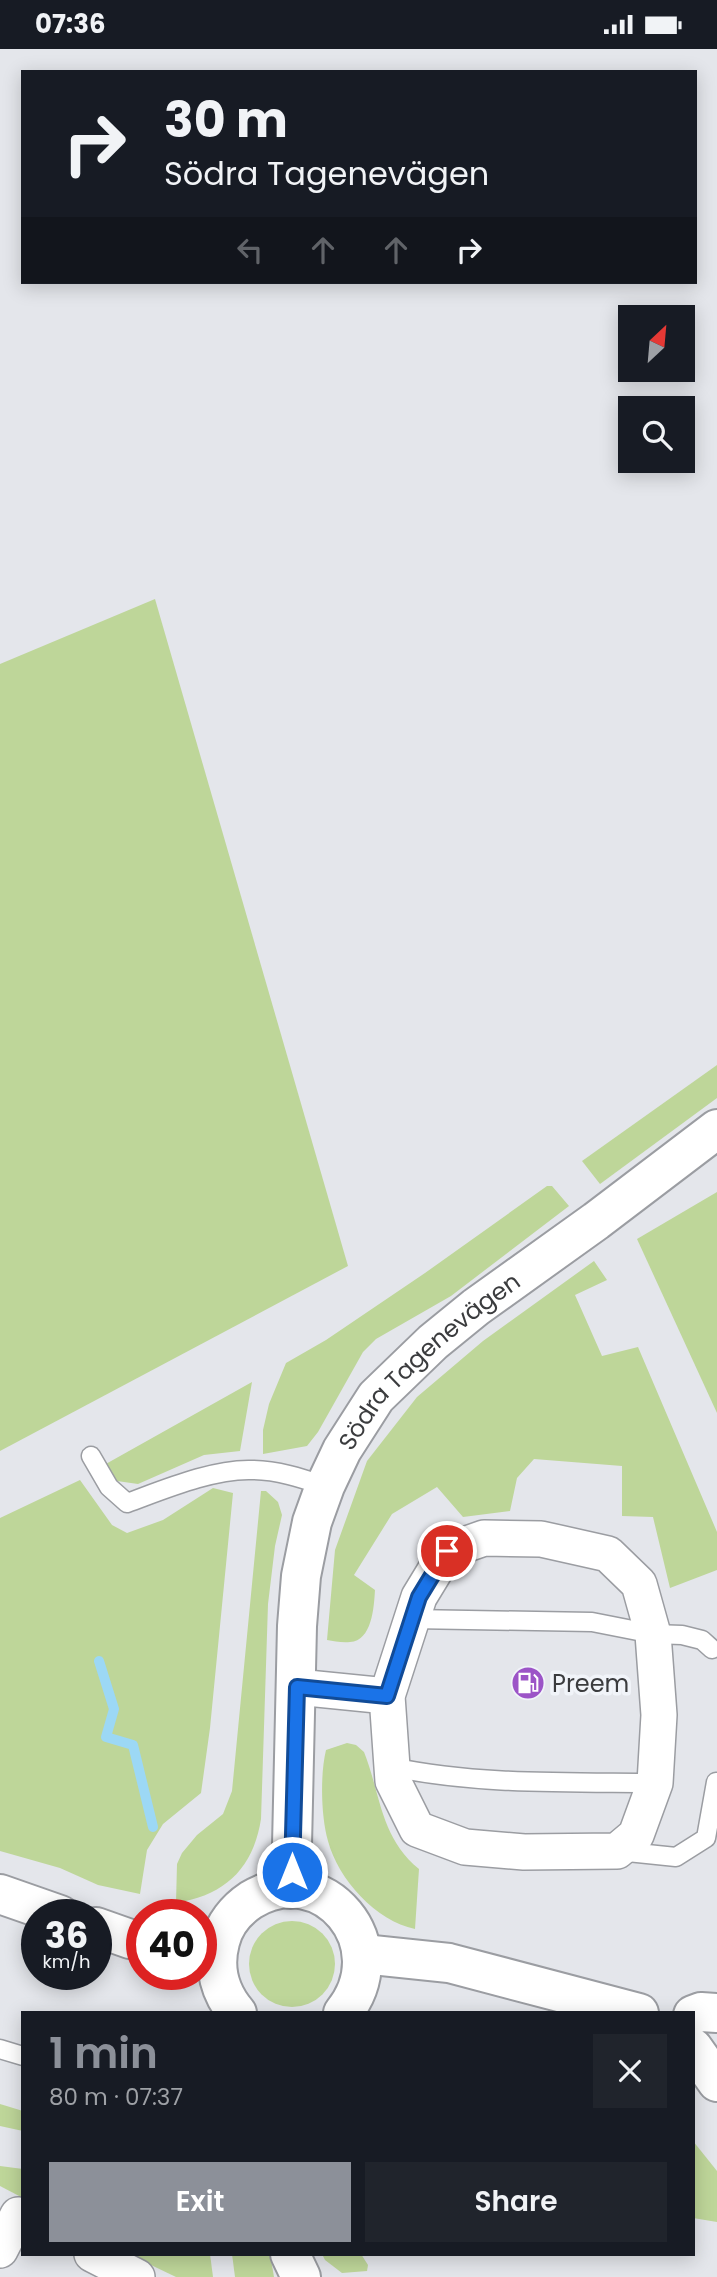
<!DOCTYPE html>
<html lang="en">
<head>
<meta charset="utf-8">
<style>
  body { margin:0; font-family:Poppins,sans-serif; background:#20242c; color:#f1f3f6; height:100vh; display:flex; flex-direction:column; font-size:26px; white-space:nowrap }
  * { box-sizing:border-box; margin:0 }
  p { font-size:23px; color:#9ea1a6 }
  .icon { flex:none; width:38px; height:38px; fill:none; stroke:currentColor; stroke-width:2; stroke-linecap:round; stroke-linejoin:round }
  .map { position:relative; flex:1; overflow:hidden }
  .side { position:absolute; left:21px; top:1962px; width:674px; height:245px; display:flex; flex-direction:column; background:#171b24; border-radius:0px; box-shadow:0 4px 18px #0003 }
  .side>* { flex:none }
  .top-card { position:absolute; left:21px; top:21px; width:676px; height:214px; border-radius:0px; box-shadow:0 4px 18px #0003; background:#171b24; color:#f1f3f6; overflow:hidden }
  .needle { width:46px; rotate:26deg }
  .controls { position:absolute; left:618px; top:256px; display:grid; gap:14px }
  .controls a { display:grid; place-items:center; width:77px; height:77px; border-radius:0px; background:#171b24; box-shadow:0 4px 18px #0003; font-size:35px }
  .speed { position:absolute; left:21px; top:1850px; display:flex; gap:14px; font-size:35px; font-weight:700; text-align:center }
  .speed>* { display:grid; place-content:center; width:91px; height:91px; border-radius:50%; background:#171b24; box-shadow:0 4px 18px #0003; line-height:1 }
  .speed small { font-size:18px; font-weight:400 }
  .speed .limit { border:10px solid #d22; background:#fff; color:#111 }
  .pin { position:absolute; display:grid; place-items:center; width:60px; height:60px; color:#fff; margin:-30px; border:4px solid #fff; border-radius:50%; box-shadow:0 2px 7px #0007 }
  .me { position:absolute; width:77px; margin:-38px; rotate:0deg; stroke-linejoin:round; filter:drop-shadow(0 0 5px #0008) }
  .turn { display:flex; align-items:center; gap:24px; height:147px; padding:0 28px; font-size:32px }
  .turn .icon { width:91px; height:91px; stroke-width:2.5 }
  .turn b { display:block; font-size:49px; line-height:60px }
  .lanes { display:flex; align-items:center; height:66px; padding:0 28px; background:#0003; justify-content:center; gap:35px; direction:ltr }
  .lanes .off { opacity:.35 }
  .round { display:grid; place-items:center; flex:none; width:74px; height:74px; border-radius:0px; background:#20242c }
  .overview { display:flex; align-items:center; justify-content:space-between; height:119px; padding:0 28px }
  h1 { font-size:42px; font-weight:600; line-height:52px; color:#8c9099 }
  .button { display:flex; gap:14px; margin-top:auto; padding:14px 28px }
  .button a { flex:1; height:80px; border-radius:0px; background:#8c9099; color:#fff; font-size:28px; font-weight:600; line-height:80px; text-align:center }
  .button a+a { background:#20242c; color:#f1f3f6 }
  .status { display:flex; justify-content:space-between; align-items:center; height:49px; padding:0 35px; background:#171b24; direction:ltr }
  .status svg { height:19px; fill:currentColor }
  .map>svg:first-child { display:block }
  .green { fill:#bed699 }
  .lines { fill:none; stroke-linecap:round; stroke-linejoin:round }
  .stream { stroke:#9cd8f5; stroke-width:10 }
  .lane-casing { stroke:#9b9da2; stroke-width:21 }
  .street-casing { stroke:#9b9da2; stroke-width:38 }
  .secondary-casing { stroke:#9b9da2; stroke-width:42 }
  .lane { stroke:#fff; stroke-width:18 }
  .street { stroke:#fff; stroke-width:35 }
  .secondary { stroke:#fff; stroke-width:38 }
  .route-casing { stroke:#114b97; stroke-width:18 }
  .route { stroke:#1a73e8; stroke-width:12 }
  .labels { text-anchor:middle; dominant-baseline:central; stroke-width:7; stroke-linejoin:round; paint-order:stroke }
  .street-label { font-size:24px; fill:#3b3c3e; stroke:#f1f4f9 }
  .poi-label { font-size:24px; fill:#3b3c3e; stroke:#f1f4f9; text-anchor:start }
</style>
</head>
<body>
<div class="status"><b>07:36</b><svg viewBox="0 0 49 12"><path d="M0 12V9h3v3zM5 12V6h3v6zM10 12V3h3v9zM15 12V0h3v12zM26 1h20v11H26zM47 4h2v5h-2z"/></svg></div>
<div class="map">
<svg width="717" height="2228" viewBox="0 0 717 2228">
  <rect width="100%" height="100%" fill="#e4e6eb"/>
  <!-- green -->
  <g class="green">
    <polygon points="155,550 348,1217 0,1402 0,615"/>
    <polygon points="717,1016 717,1049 600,1135 582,1112"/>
    <polygon points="547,1137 552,1137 569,1157 451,1247 376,1290 363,1303 318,1383 307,1397 263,1405 263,1381 269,1355 286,1314 326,1291 425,1224"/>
    <polygon points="717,1143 717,1364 637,1190"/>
    <path d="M594,1212l13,19 -32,15 27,61 36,-9 79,185v38l-47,18 -17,-71 -31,-1v-50l-88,-7 -17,19 -7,33 -47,6 -26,-30 -45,27 -38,61 21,15c-1,17 -3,51 -25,52 -8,1 -16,-1 -23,-2l8,-90 32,-89 50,-64 66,-56z"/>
    <polygon points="252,1333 240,1402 204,1406 138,1435 117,1432 104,1416"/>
    <polygon points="80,1431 112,1476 127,1484 163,1471 213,1439 233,1444 210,1679 201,1744 163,1775 147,1801 140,1845 98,1836 60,1819 0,1802 0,1469"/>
    <path d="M261,1442h5l12,11 4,13 -7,31 -7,58 -7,215c-8,50 -36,76 -85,84l1,-39 5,-11 15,-18 26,-21 9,-23z"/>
    <path d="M347,1694l9,2 8,7c17,43 16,85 55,117l-4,60c-39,-8 -77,-50 -87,-88 -7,-24 -8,-66 -2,-91z"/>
    <circle cx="292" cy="1915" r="43"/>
    <polygon points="0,2055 23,2062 23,2082 0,2077"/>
    <polygon points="693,2092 717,2122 717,2173 693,2169"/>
    <polygon points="0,2117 23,2120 23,2149 0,2137"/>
    <polygon points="128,2205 210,2205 213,2228 176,2228"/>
    <polygon points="232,2205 270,2205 274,2228 235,2228"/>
    <polygon points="322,2205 361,2205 368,2216 367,2222 342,2224 325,2211"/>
  </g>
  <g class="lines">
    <!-- stream -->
    <polyline class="stream" points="99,1612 114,1660 106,1688 133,1696 153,1778"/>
    <defs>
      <g id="lane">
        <path d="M91,1407l18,31 18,16c36,-13 85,-34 124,-33 26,0 50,8 74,16"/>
        <polyline points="412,1570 592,1573 653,1585 682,1586 702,1591 712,1600"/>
        <path d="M392,1718c85,18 176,15 263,16"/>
        <polyline points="618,1802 676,1808 706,1789 716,1733"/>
        <polyline points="0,2000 23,2007"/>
      </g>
      <g id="street">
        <polygon points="484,1489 541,1490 608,1505 639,1535 653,1585 659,1666 655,1734 636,1786 617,1802 524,1803 465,1798 417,1780 393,1732 387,1647 419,1548 447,1502"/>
        <polyline points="297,1638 387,1647"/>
        <polyline points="0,2201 18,2166"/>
        <polyline points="92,2205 137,2228"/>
      </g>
      <g id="secondary">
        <path id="s1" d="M291,1840l6,-263 4,-50 11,-54 13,-36 17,-36 34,-53 57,-55 43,-35 120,-86 121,-92"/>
        <polyline points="0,1845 60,1866"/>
        <polyline points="96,1878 130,1890 142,1891"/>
        <polyline points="363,1905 449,1914 639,1964"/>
        <path d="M237,1964c-17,-20 -24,-45 -17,-71 4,-17 16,-32 31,-42 72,-44 147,45 92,113"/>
        <polyline points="693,1966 701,1963 717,1964"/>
        <polyline points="693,1999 717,2033"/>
        <polyline points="290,2205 301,2228"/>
      </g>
    </defs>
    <!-- lane casing -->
    <use href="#lane" class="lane-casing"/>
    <!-- street casing -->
    <use href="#street" class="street-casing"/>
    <!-- secondary casing -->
    <use href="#secondary" class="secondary-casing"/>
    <!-- lane -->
    <use href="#lane" class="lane"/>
    <!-- street -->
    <use href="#street" class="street"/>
    <!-- secondary -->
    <use href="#secondary" class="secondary"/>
  </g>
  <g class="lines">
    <defs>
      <polyline id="route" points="292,1823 297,1638 387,1647 419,1548 447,1502"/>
    </defs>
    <!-- route casing -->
    <use href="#route" class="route-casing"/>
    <!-- route -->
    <use href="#route" class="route"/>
  </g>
  <!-- icons -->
  <defs>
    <symbol id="fuel-disc" viewBox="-11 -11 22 22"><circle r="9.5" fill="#9c54c7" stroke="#f1f4f9"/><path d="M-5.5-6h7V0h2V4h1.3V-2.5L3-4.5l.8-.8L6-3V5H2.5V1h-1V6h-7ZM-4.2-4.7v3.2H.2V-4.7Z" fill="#fff"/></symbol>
  </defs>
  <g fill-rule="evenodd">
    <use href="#fuel-disc" x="509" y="1615" width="38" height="38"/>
  </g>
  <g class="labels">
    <!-- street labels -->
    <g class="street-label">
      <text stroke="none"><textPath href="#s1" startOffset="572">Södra Tagenevägen</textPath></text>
    </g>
    <!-- poi labels -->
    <g class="poi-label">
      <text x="552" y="1634">Preem</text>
    </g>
  </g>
</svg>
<div class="controls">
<a><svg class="needle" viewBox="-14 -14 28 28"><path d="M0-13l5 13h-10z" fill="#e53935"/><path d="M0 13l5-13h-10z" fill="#9ea1a6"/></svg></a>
<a><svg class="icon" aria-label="search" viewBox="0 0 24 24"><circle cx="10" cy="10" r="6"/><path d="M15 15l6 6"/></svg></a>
</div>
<div class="speed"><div>36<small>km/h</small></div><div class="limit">40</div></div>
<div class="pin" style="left:447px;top:1502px;background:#d93025"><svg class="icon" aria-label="arrive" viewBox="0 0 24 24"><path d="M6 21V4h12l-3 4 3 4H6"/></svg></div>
<svg class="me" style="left:292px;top:1823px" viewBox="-20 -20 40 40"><circle r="17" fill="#1a73e8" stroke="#fff" stroke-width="3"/><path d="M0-11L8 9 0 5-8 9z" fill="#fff"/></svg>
<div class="top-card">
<div class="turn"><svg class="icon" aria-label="right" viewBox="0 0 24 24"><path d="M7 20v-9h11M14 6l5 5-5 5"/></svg><div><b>30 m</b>Södra Tagenevägen</div></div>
<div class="lanes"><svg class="icon off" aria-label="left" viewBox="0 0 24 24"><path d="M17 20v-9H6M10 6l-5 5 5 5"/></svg><svg class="icon off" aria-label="ahead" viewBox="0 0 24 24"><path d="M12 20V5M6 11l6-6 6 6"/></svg><svg class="icon off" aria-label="ahead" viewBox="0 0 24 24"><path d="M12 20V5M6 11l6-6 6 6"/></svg><svg class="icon" aria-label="right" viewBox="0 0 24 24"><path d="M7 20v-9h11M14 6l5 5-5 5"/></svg></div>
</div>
<section class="side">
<div class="overview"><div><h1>1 min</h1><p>80 m · 07:37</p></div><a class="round"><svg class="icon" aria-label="close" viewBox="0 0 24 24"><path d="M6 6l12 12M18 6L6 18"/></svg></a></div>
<div class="button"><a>Exit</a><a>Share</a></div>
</section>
</div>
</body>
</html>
